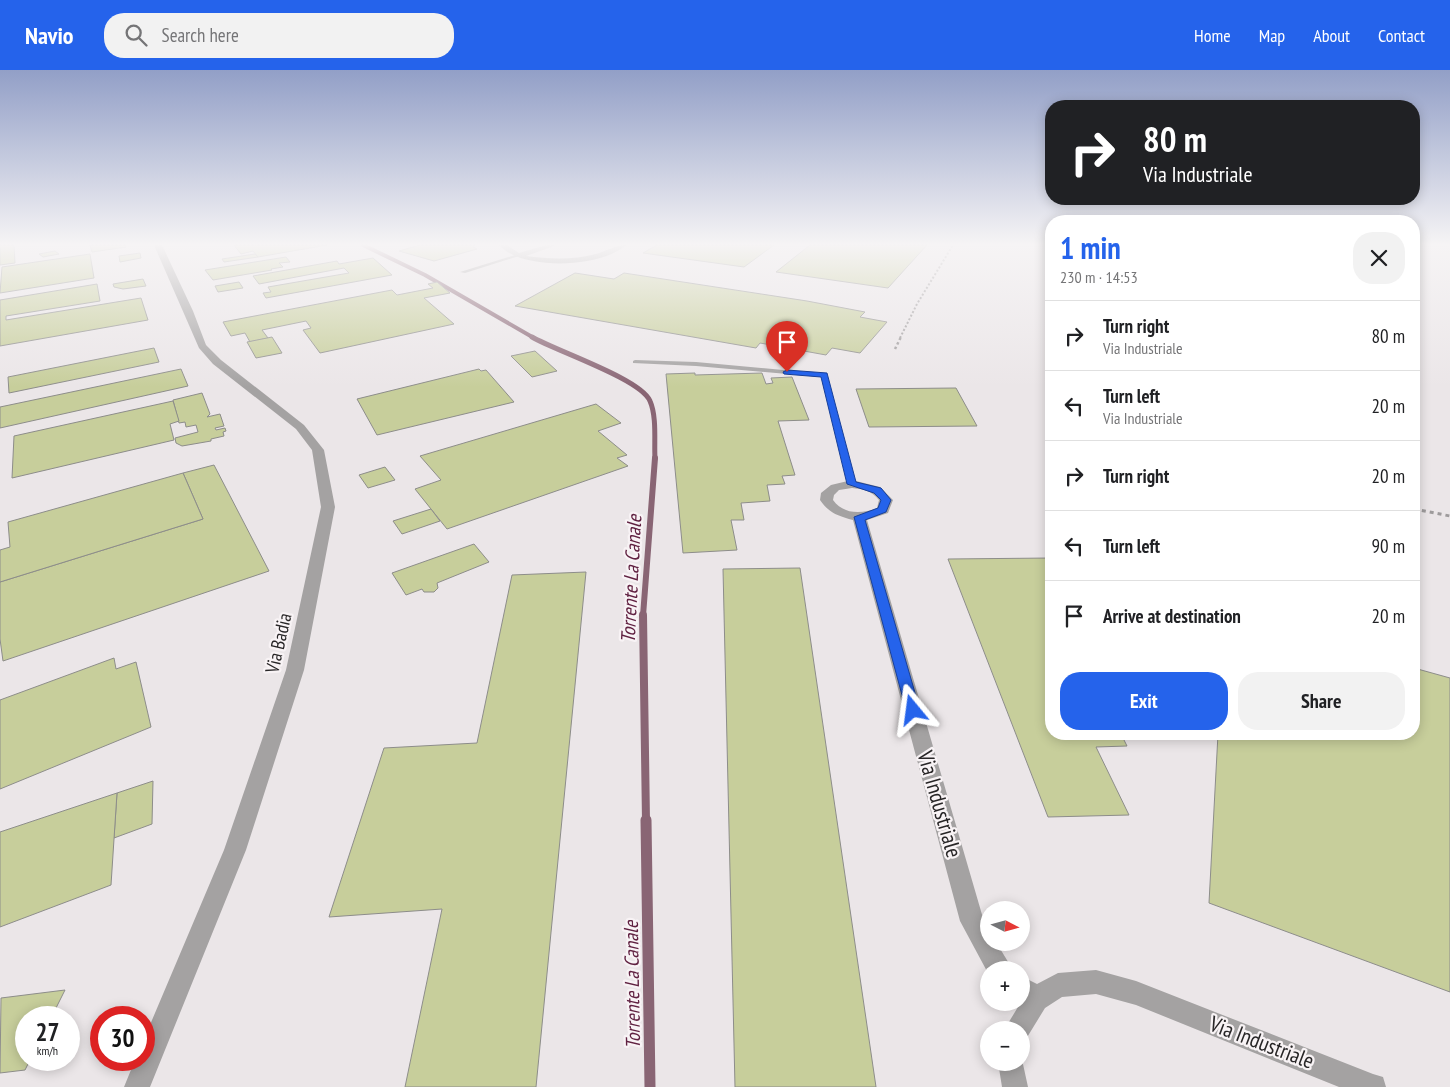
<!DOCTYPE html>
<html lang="en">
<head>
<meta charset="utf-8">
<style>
  body { margin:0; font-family:"PT Sans Narrow",sans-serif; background:#f2f2f2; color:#202124; height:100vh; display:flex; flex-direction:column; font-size:19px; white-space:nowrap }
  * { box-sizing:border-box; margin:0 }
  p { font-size:16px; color:#757577 }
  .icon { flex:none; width:28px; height:28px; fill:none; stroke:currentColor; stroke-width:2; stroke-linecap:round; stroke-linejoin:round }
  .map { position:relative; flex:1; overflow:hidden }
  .details { position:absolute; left:1045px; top:145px; width:375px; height:525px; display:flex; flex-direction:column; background:#fff; border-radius:20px; box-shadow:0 2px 12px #0003 }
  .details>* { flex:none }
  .guide { position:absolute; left:1045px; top:30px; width:375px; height:105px; border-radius:20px; box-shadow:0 2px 12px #0003; background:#202124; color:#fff; overflow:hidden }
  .needle { width:32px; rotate:96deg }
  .buttons { position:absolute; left:980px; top:831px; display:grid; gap:10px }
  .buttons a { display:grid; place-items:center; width:50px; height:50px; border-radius:50%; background:#fff; box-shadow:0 2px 12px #0003; font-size:25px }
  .speed { position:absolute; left:15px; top:936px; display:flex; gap:10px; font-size:25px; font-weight:700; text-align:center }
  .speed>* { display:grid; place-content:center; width:65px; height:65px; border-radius:50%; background:#fff; box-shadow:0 2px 12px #0003; line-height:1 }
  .speed small { font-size:12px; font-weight:400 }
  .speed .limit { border:8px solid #d22; background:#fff; color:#111 }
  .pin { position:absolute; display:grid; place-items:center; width:42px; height:42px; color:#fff; margin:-51px -21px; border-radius:50% 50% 50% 0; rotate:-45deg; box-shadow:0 0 5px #0007 }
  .pin .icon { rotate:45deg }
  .me { position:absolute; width:55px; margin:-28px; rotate:344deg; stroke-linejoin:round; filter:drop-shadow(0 0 4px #0008) }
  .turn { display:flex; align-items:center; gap:18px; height:105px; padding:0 15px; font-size:22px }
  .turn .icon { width:65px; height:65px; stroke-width:2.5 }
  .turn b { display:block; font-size:35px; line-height:42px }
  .round { display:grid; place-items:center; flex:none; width:52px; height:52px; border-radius:20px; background:#f2f2f2 }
  .overview { display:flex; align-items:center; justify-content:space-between; height:85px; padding:0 15px }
  h1 { font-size:30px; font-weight:700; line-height:38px; color:#2563eb }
  .primary-button { display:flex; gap:10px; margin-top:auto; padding:10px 15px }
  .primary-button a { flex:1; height:58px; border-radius:20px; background:#2563eb; color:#fff; font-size:20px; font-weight:700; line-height:58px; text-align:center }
  .primary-button a+a { background:#f2f2f2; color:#202124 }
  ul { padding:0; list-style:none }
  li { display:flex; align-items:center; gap:15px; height:70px; padding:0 15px; border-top:1px solid #e0e0e0 }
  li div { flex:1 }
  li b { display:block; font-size:19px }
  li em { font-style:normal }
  header { display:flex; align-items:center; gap:30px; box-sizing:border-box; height:70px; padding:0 25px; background:#2563eb; color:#fff }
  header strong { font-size:24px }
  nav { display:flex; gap:28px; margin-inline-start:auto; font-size:18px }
  .search { width:350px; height:45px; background:#f2f2f2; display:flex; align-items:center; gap:12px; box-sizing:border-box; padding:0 18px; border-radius:20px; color:#757577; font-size:19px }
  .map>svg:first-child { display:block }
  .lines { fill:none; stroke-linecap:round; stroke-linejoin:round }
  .stream-far4 { stroke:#896574; stroke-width:4 }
  .stream-far3 { stroke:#896574; stroke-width:5 }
  .stream-far2 { stroke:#896574; stroke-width:6 }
  .stream-far1 { stroke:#896574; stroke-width:8 }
  .stream { stroke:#896574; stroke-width:11 }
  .building { fill:#c7ce9b; stroke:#8d8d8a }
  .path-far2 { stroke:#9e9b9c; stroke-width:2; stroke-dasharray:2 2; stroke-linecap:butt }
  .path-far1 { stroke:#9e9b9c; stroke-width:2.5; stroke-dasharray:2.5 2.5; stroke-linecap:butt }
  .path { stroke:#9e9b9c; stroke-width:3; stroke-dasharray:4 4; stroke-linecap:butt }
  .lane { fill:#a4a2a2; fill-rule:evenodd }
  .street { fill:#a4a2a2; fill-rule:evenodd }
  .route { fill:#2563eb; stroke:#184099 }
  .labels { text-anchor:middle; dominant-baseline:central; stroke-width:4.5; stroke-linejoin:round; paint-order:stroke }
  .street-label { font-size:19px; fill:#282627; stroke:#f8f3f5 }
  .water-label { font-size:20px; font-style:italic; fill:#602141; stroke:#f8f3f5 }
  .near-street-label { font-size:22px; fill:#282627; stroke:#f8f3f5 }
</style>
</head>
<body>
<header>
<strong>Navio</strong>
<div class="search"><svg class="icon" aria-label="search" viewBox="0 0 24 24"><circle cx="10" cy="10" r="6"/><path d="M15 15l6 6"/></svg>Search here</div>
<nav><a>Home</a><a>Map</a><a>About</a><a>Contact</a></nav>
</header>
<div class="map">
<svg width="1450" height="1017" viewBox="0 0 1450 1017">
  <rect width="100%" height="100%" fill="#ebe6e8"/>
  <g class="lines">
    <!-- stream-far4 -->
    <polyline class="stream-far4" points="363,175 425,205 534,268"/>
    <!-- stream-far3 -->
    <path class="stream-far3" d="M532,267c24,14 109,42 118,64 7,16 4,40 5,58"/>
    <!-- stream-far2 -->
    <polyline class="stream-far2" points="643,546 655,388"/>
    <!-- stream-far1 -->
    <polyline class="stream-far1" points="643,545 646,751"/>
    <!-- stream -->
    <polyline class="stream" points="646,750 650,1017"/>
  </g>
  <!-- building -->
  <g class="building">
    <polygon points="0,175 14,175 15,193 0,195"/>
    <polygon points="90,175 125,175 126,177 92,182"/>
    <polygon points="234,175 327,175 258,187 253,181 241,184"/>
    <polygon points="420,175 475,175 473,177 477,179 434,191 399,181"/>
    <polygon points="657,175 774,175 744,197 643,183"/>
    <polygon points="810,175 927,175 888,218 776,202"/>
    <polygon points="55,181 59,184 43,187 39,184"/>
    <polygon points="140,183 141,188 120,192 119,186"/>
    <polygon points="90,184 94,208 0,223 2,197"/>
    <polygon points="255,184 258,187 224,192 222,189"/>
    <polygon points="286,187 290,192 279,193 283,197 271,199 272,200 213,210 205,200"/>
    <polygon points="373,188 392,205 266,228 263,223 271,222 268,217 349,203 344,198 259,214 253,206 337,191 339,194"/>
    <polygon points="575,203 614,209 624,203 807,231 865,242 860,247 887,252 860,283 832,278 826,285 760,273 756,278 515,236"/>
    <polygon points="143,209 146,216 123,219 114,217 113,214"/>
    <polygon points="239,212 243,218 218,222 215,216"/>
    <polygon points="437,212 450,223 424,228 454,254 320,283 303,260 311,258 306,251 262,260 268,268 250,272 245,263 231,266 223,252 392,220 397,225 433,218 428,214"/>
    <polygon points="97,214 100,231 6,246 6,250 141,228 148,250 0,276 0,230"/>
    <polygon points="272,267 282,283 256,288 247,272"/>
    <polygon points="154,278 159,292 9,323 8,307"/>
    <polygon points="535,281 557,301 532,307 511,286"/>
    <polygon points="181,299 188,316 0,358 0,337"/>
    <polygon points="479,299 481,301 486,300 514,332 377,365 357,329"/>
    <polygon points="695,303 695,305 762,303 766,314 773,313 771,308 792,307 809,350 778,351 795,405 782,406 785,414 767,415 770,431 741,433 744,450 731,450 737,480 683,483 666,304"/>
    <polygon points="956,318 977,356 869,357 856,319"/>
    <polygon points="202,323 210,344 207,347 220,344 224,356 215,358 216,360 225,358 226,361 223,362 224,366 211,369 211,371 182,376 176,373 175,368 198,362 196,355 186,357 185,352 179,353 173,330"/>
    <polygon points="173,331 179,351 170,354 174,370 12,408 14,366"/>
    <polygon points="596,334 621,353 598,361 627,385 617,388 628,396 447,459 415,419 441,410 420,386"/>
    <polygon points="214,395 269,501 3,591 0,569 0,512 203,449 183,403"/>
    <polygon points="385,397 395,410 368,418 359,405"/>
    <polygon points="183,403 203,449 0,512 0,480 10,477 8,452"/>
    <polygon points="431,439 440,451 402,464 393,451"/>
    <polygon points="474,474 489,492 437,513 438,518 434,522 424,522 422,519 406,525 392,503"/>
    <polygon points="1051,488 1051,664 1121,664 1127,676 1096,677 1129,745 1048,747 948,489"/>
    <polygon points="800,498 876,1017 735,1017 723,499"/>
    <polygon points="586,502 536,1017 405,1017 442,839 329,847 384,678 477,673 512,505"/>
    <polygon points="114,588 116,599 136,592 151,657 0,719 0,630"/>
    <polygon points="1414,598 1450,608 1450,922 1209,833 1218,664 1414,664"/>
    <polygon points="153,711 152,754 114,768 117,723"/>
    <polygon points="117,723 111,815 0,857 0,762"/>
    <polygon points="65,920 51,948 26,948 26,990 30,990 25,1000 0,1003 1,928"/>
  </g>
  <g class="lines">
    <!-- path-far2 -->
    <polyline class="path-far2" points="900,268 917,234 953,175"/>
    <!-- path-far1 -->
    <polyline class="path-far1" points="895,279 901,267"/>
    <!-- path -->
    <polyline class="path" points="1414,439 1450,446"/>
    <!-- lane -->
    <g class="lane">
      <polygon points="515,185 519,186 465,203 460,202"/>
      <polygon points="635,290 696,292 826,304 856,414 852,417 848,414 821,307 696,296 633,293 633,291"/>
    </g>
    <!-- street -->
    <g class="street">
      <polygon points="154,175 162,175 193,241 206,275 221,290 304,355 324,380 335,437 304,600 246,780 150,1017 124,1017 135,990 144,990 144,969 224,780 286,600 321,437 312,380 296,359 213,294 199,278"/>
      <path d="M499,175h8l12,8 27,-8h11l-31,11c23,3 47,4 70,-2 11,-3 19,-9 30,-9 -25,23 -104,26 -127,0z"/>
      <path d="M852,410l28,7 13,13 -5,13 -21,7 116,398 6,12v12h7l17,28h-24v5l-29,-54 -107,-401c-15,-4 -24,-7 -33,-20l1,-7 10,-8zM852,418c11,1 20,3 27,12l-2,8c-15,6 -33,7 -44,-8l1,-5 5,-5z"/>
      <polygon points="1096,900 1136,911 1373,1004 1383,1007 1386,1017 1339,1017 1136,935 1096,924 1062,927 1045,938 1026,969 1021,971 1021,960 1004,960 1021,932 1021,906 1037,914 1058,903"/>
      <polygon points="1021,985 1028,1017 1002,1017 998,992 1021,992"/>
    </g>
  </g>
  <!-- sky -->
  <linearGradient id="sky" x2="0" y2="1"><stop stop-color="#929fc7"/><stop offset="0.55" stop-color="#f6f4f5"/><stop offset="1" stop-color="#f6f4f5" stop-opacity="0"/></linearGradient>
  <rect width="1450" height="317" fill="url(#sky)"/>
  <!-- route -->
  <polygon class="route" points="787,300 827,303 856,412 881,418 891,430 886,442 865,450 920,640 918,643 913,645 906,640 854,447 878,438 881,430 874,423 847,414 821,307 784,304 783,302"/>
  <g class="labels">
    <!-- street labels -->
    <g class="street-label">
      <text transform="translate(278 573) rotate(-77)">Via Badia</text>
    </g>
    <!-- water labels -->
    <g class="water-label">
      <text transform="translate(631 509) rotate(-87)">Torrente La Canale</text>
      <text transform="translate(632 915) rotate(-91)">Torrente La Canale</text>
    </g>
    <!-- near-street labels -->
    <g class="near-street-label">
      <text transform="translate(940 734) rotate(74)">Via Industriale</text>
      <text transform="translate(1262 972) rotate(21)">Via Industriale</text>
    </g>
  </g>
</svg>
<div class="buttons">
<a><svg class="needle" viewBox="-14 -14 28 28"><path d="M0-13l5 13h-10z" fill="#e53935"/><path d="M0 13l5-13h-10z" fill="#757577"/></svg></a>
<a>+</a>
<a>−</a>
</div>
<div class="speed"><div>27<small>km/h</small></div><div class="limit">30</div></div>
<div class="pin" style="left:787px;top:302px;background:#d93025"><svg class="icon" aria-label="arrive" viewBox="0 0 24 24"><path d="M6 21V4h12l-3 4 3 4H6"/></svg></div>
<svg class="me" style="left:913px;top:640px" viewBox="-20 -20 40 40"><path d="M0-17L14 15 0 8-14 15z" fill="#2563eb" stroke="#fff" stroke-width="4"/></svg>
<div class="guide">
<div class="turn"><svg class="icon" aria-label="right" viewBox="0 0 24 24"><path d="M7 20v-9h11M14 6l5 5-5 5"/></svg><div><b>80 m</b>Via Industriale</div></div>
</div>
<section class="details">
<div class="overview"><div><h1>1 min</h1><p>230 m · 14:53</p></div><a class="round"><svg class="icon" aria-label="close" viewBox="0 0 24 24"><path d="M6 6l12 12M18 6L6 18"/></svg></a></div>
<ul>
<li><svg class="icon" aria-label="right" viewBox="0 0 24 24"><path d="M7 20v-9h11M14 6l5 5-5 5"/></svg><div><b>Turn right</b><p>Via Industriale</p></div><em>80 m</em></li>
<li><svg class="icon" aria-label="left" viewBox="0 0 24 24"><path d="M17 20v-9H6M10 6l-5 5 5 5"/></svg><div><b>Turn left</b><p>Via Industriale</p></div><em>20 m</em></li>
<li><svg class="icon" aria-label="right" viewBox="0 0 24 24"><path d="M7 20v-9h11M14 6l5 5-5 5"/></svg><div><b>Turn right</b></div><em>20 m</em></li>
<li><svg class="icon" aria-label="left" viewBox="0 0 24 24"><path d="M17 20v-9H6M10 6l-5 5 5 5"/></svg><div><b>Turn left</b></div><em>90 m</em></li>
<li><svg class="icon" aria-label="arrive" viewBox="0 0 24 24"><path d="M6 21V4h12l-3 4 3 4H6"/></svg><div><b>Arrive at destination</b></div><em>20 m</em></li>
</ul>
<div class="primary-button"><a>Exit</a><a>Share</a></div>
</section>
</div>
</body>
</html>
